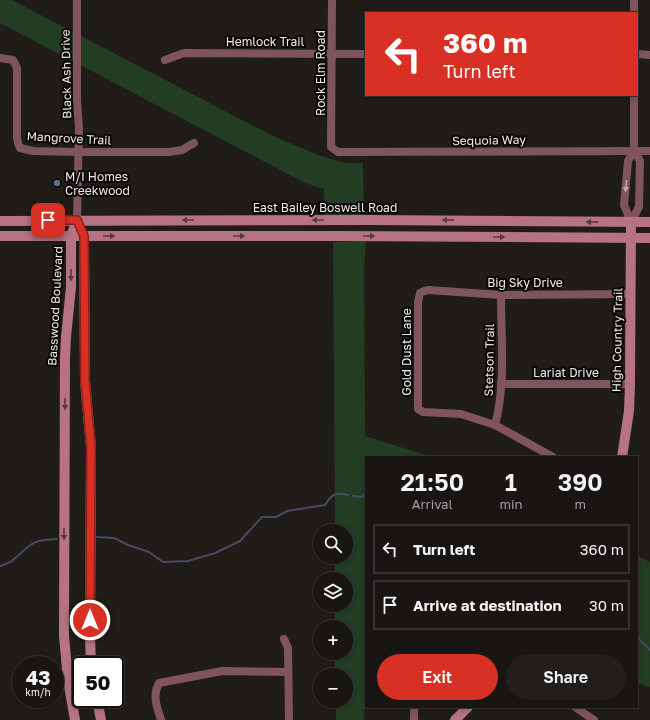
<!DOCTYPE html>
<html lang="en">
<head>
<meta charset="utf-8">
<style>
  body { margin:0; font-family:"Golos Text",sans-serif; background:#211e1b; color:#f1f3f6; height:100vh; display:flex; flex-direction:column; font-size:15px; white-space:nowrap }
  * { box-sizing:border-box; margin:0 }
  p { font-size:13px; color:#9f9f9f }
  .icon { flex:none; width:22px; height:22px; fill:none; stroke:currentColor; stroke-width:2; stroke-linecap:round; stroke-linejoin:round }
  .map { position:relative; flex:1; overflow:hidden }
  .panel { position:absolute; left:365px; top:456px; width:273px; height:252px; display:flex; flex-direction:column; background:#181512; border-radius:0px; box-shadow:0 2px 6px #0003,0 0 0 1px #363432 }
  .panel>* { flex:none }
  .hud { position:absolute; left:365px; top:12px; width:273px; height:84px; border-radius:0px; box-shadow:0 2px 6px #0003,0 0 0 1px #363432; background:#d93025; color:#fff; overflow:hidden }
  .controls { position:absolute; left:313px; top:524px; display:grid; gap:8px }
  .controls a { display:grid; place-items:center; width:40px; height:40px; border-radius:50%; background:#181512; box-shadow:0 2px 6px #0003,0 0 0 1px #363432; font-size:20px }
  .speed { position:absolute; left:12px; top:656px; display:flex; gap:8px; font-size:20px; font-weight:700; text-align:center }
  .speed>* { display:grid; place-content:center; width:52px; height:52px; border-radius:50%; background:#181512; box-shadow:0 2px 6px #0003,0 0 0 1px #363432; line-height:1 }
  .speed small { font-size:10px; font-weight:400 }
  .speed .limit { border:2px solid #111; border-radius:6px; background:#fff; color:#111 }
  .pin { position:absolute; display:grid; place-items:center; width:34px; height:34px; color:#fff; margin:-17px; border-radius:8px; box-shadow:0 2px 6px #0006 }
  .me { position:absolute; width:44px; margin:-22px; rotate:0deg; stroke-linejoin:round; filter:drop-shadow(0 0 3px #0008) }
  .turn { display:flex; align-items:center; gap:14px; height:84px; padding:0 12px; font-size:18px }
  .turn .icon { width:52px; height:52px; stroke-width:2.5 }
  .turn b { display:block; font-size:28px; line-height:34px }
  .eta { display:flex; justify-content:space-evenly; align-items:center; height:68px; text-align:center }
  .eta b { font-size:24px; font-weight:600; line-height:28px }
  .primary-button { display:flex; gap:8px; margin-top:auto; padding:8px 12px }
  .primary-button a { flex:1; height:46px; border-radius:24px; background:#d93025; color:#fff; font-size:16px; font-weight:600; line-height:46px; text-align:center }
  .primary-button a+a { background:#211e1b; color:#f1f3f6 }
  ul { padding:0; list-style:none }
  li { display:flex; align-items:center; gap:12px; height:50px; margin:0 8px 6px; padding:0 4px; border:2px solid #363432; border-radius:0px }
  li div { flex:1 }
  li b { display:block; font-size:15px }
  li em { font-style:normal }
  .map>svg:first-child { display:block }
  .green { fill:#223d24 }
  .lines { fill:none; stroke-linecap:round; stroke-linejoin:round }
  .stream { stroke:#484a5f; stroke-width:2 }
  .street { stroke:#7f545e; stroke-width:8 }
  .secondary { stroke:#b77384; stroke-width:10 }
  .oneway { fill:#bda8aa }
  .oneway2 { fill:#57383f }
  .route-casing { stroke:#8d1f18; stroke-width:10 }
  .route { stroke:#d93025; stroke-width:7 }
  .service-dot { fill:#5c6f8a; stroke:#080706; stroke-width:1.5 }
  .labels { text-anchor:middle; dominant-baseline:central; stroke-width:4; stroke-linejoin:round; paint-order:stroke }
  .street-label { font-size:12px; fill:#efece9; stroke:#080706 }
  .poi-label { font-size:12px; fill:#efece9; stroke:#080706; text-anchor:start }
</style>
</head>
<body>
<div class="map">
<svg width="650" height="720" viewBox="0 0 650 720">
  <rect width="100%" height="100%" fill="#201c18"/>
  <!-- green -->
  <g class="green">
    <polygon points="0,0 12,0 273,136 318,155 345,163 363,163 364,217 324,216 324,189 305,183 0,23"/>
    <polygon points="366,241 364,271 365,436 433,457 366,457 366,518 364,518 364,720 336,720 336,701 346,701 346,675 335,675 335,653 346,653 346,627 335,627 335,605 346,605 346,579 335,579 335,557 346,557 346,531 335,531 333,242"/>
    <polygon points="637,555 650,562 650,687 637,683"/>
  </g>
  <g class="lines">
    <!-- stream -->
    <g class="stream">
      <polyline points="353,496 362,497 366,493"/>
      <path d="M97,537l17,1 14,7 21,7 14,10 25,-1 27,-8 25,-12 22,-24h14l11,-6 38,-6c7,-11 10,-13 23,-10"/>
      <path d="M0,566c14,-3 21,-15 32,-22 7,-5 16,-4 25,-5"/>
      <polyline points="637,637 650,650"/>
    </g>
    <!-- street -->
    <g class="street">
      <polyline points="332,0 331,147 338,152 650,151"/>
      <polyline points="634,0 634,13"/>
      <polyline points="637,54 650,55"/>
      <polyline points="0,58 13,60 17,68 17,138 18,143 20,148 33,151 78,152 169,152 182,150 194,143"/>
      <polyline points="165,60 184,53 366,54"/>
      <polyline points="77,220 79,128 77,100 77,0"/>
      <polyline points="631,222 639,207 640,161 634,150 634,95"/>
      <polyline points="631,222 624,205 628,161 634,150"/>
      <polyline points="501,384 630,384"/>
      <path d="M495,425c11,-40 6,-88 6,-130"/>
      <polyline points="553,457 495,425 461,414 423,412 418,409 418,302 420,293 424,291 429,290 501,295 631,294"/>
      <polyline points="284,639 288,648 289,720"/>
      <polyline points="575,707 594,720"/>
      <path d="M161,720c-4,-13 -9,-24 -2,-37l63,-12 66,1"/>
      <polyline points="414,720 414,707"/>
    </g>
    <!-- secondary -->
    <g class="secondary">
      <polyline points="0,221 368,220 650,222"/>
      <polyline points="81,230 84,236 85,381 91,447 90,636 91,665"/>
      <polyline points="0,236 340,236 650,238"/>
      <polyline points="622,457 629,411 630,384 631,222"/>
      <polyline points="97,699 101,720"/>
      <polyline points="75,720 68,680 64,636 65,358 66,337 71,287 71,236 77,220"/>
      <polyline points="455,720 468,707"/>
    </g>
  </g>
  <!-- one-way arrows -->
  <defs><path id="oneway-solid" d="M-6-.8H1V-3.2L6.5 0L1 3.2V.8H-6Z"/></defs>
  <use class="oneway" href="#oneway-solid" transform="translate(626 186) rotate(95)"/>
  <g class="oneway2">
    <use href="#oneway-solid" transform="translate(188 220) rotate(180)"/>
    <use href="#oneway-solid" transform="translate(318 220) rotate(180)"/>
    <use href="#oneway-solid" transform="translate(448 220) rotate(-179)"/>
    <use href="#oneway-solid" transform="translate(592 222) rotate(-179)"/>
    <use href="#oneway-solid" transform="translate(109 236)"/>
    <use href="#oneway-solid" transform="translate(239 236)"/>
    <use href="#oneway-solid" transform="translate(369 236)"/>
    <use href="#oneway-solid" transform="translate(499 237)"/>
    <use href="#oneway-solid" transform="translate(71 275) rotate(90)"/>
    <use href="#oneway-solid" transform="translate(65 404) rotate(90)"/>
    <use href="#oneway-solid" transform="translate(64 534) rotate(90)"/>
  </g>
  <g class="lines">
    <defs>
      <polyline id="route" points="48,220 77,220 84,236 85,381 91,447 90,620"/>
    </defs>
    <!-- route casing -->
    <use href="#route" class="route-casing"/>
    <!-- route -->
    <use href="#route" class="route"/>
  </g>
  <!-- markers -->
  <circle class="service-dot" cx="57" cy="183" r="4"/>
  <g class="labels">
    <!-- street labels -->
    <g class="street-label">
      <text x="265" y="41">Hemlock Trail</text>
      <text transform="translate(320 73) rotate(-90)">Rock Elm Road</text>
      <text transform="translate(66 74) rotate(-91)">Black Ash Drive</text>
      <text transform="translate(69 138) rotate(3)">Mangrove Trail</text>
      <text transform="translate(489 140) rotate(-1)">Sequoia Way</text>
      <text x="325" y="207">East Bailey Boswell Road</text>
      <text x="525" y="282">Big Sky Drive</text>
      <text transform="translate(55 306) rotate(-87)">Basswood Boulevard</text>
      <text transform="translate(617 340) rotate(-89)">High Country Trail</text>
      <text transform="translate(406 352) rotate(-90)">Gold Dust Lane</text>
      <text transform="translate(489 360) rotate(-89)">Stetson Trail</text>
      <text x="566" y="372">Lariat Drive</text>
    </g>
    <!-- poi labels -->
    <g class="poi-label">
      <text x="65" y="176">M/I Homes<tspan x="65" dy="14">Creekwood</tspan></text>
    </g>
  </g>
</svg>
<div class="controls">
<a><svg class="icon" aria-label="search" viewBox="0 0 24 24"><circle cx="10" cy="10" r="6"/><path d="M15 15l6 6"/></svg></a>
<a><svg class="icon" aria-label="layers" viewBox="0 0 24 24"><path d="M12 4l9 5-9 5-9-5zM3 14l9 5 9-5"/></svg></a>
<a>+</a>
<a>−</a>
</div>
<div class="speed"><div>43<small>km/h</small></div><div class="limit">50</div></div>
<div class="pin" style="left:48px;top:220px;background:#d93025"><svg class="icon" aria-label="arrive" viewBox="0 0 24 24"><path d="M6 21V4h12l-3 4 3 4H6"/></svg></div>
<svg class="me" style="left:90px;top:620px" viewBox="-20 -20 40 40"><circle r="17" fill="#d93025" stroke="#fff" stroke-width="3"/><path d="M0-11L8 9 0 5-8 9z" fill="#fff"/></svg>
<div class="hud">
<div class="turn"><svg class="icon" aria-label="left" viewBox="0 0 24 24"><path d="M17 20v-9H6M10 6l-5 5 5 5"/></svg><div><b>360 m</b>Turn left</div></div>
</div>
<section class="panel">
<div class="eta">
<div><b>21:50</b><p>Arrival</p></div>
<div><b>1</b><p>min</p></div>
<div><b>390</b><p>m</p></div>
</div>
<ul>
<li><svg class="icon" aria-label="left" viewBox="0 0 24 24"><path d="M17 20v-9H6M10 6l-5 5 5 5"/></svg><div><b>Turn left</b></div><em>360 m</em></li>
<li><svg class="icon" aria-label="arrive" viewBox="0 0 24 24"><path d="M6 21V4h12l-3 4 3 4H6"/></svg><div><b>Arrive at destination</b></div><em>30 m</em></li>
</ul>
<div class="primary-button"><a>Exit</a><a>Share</a></div>
</section>
</div>
</body>
</html>
